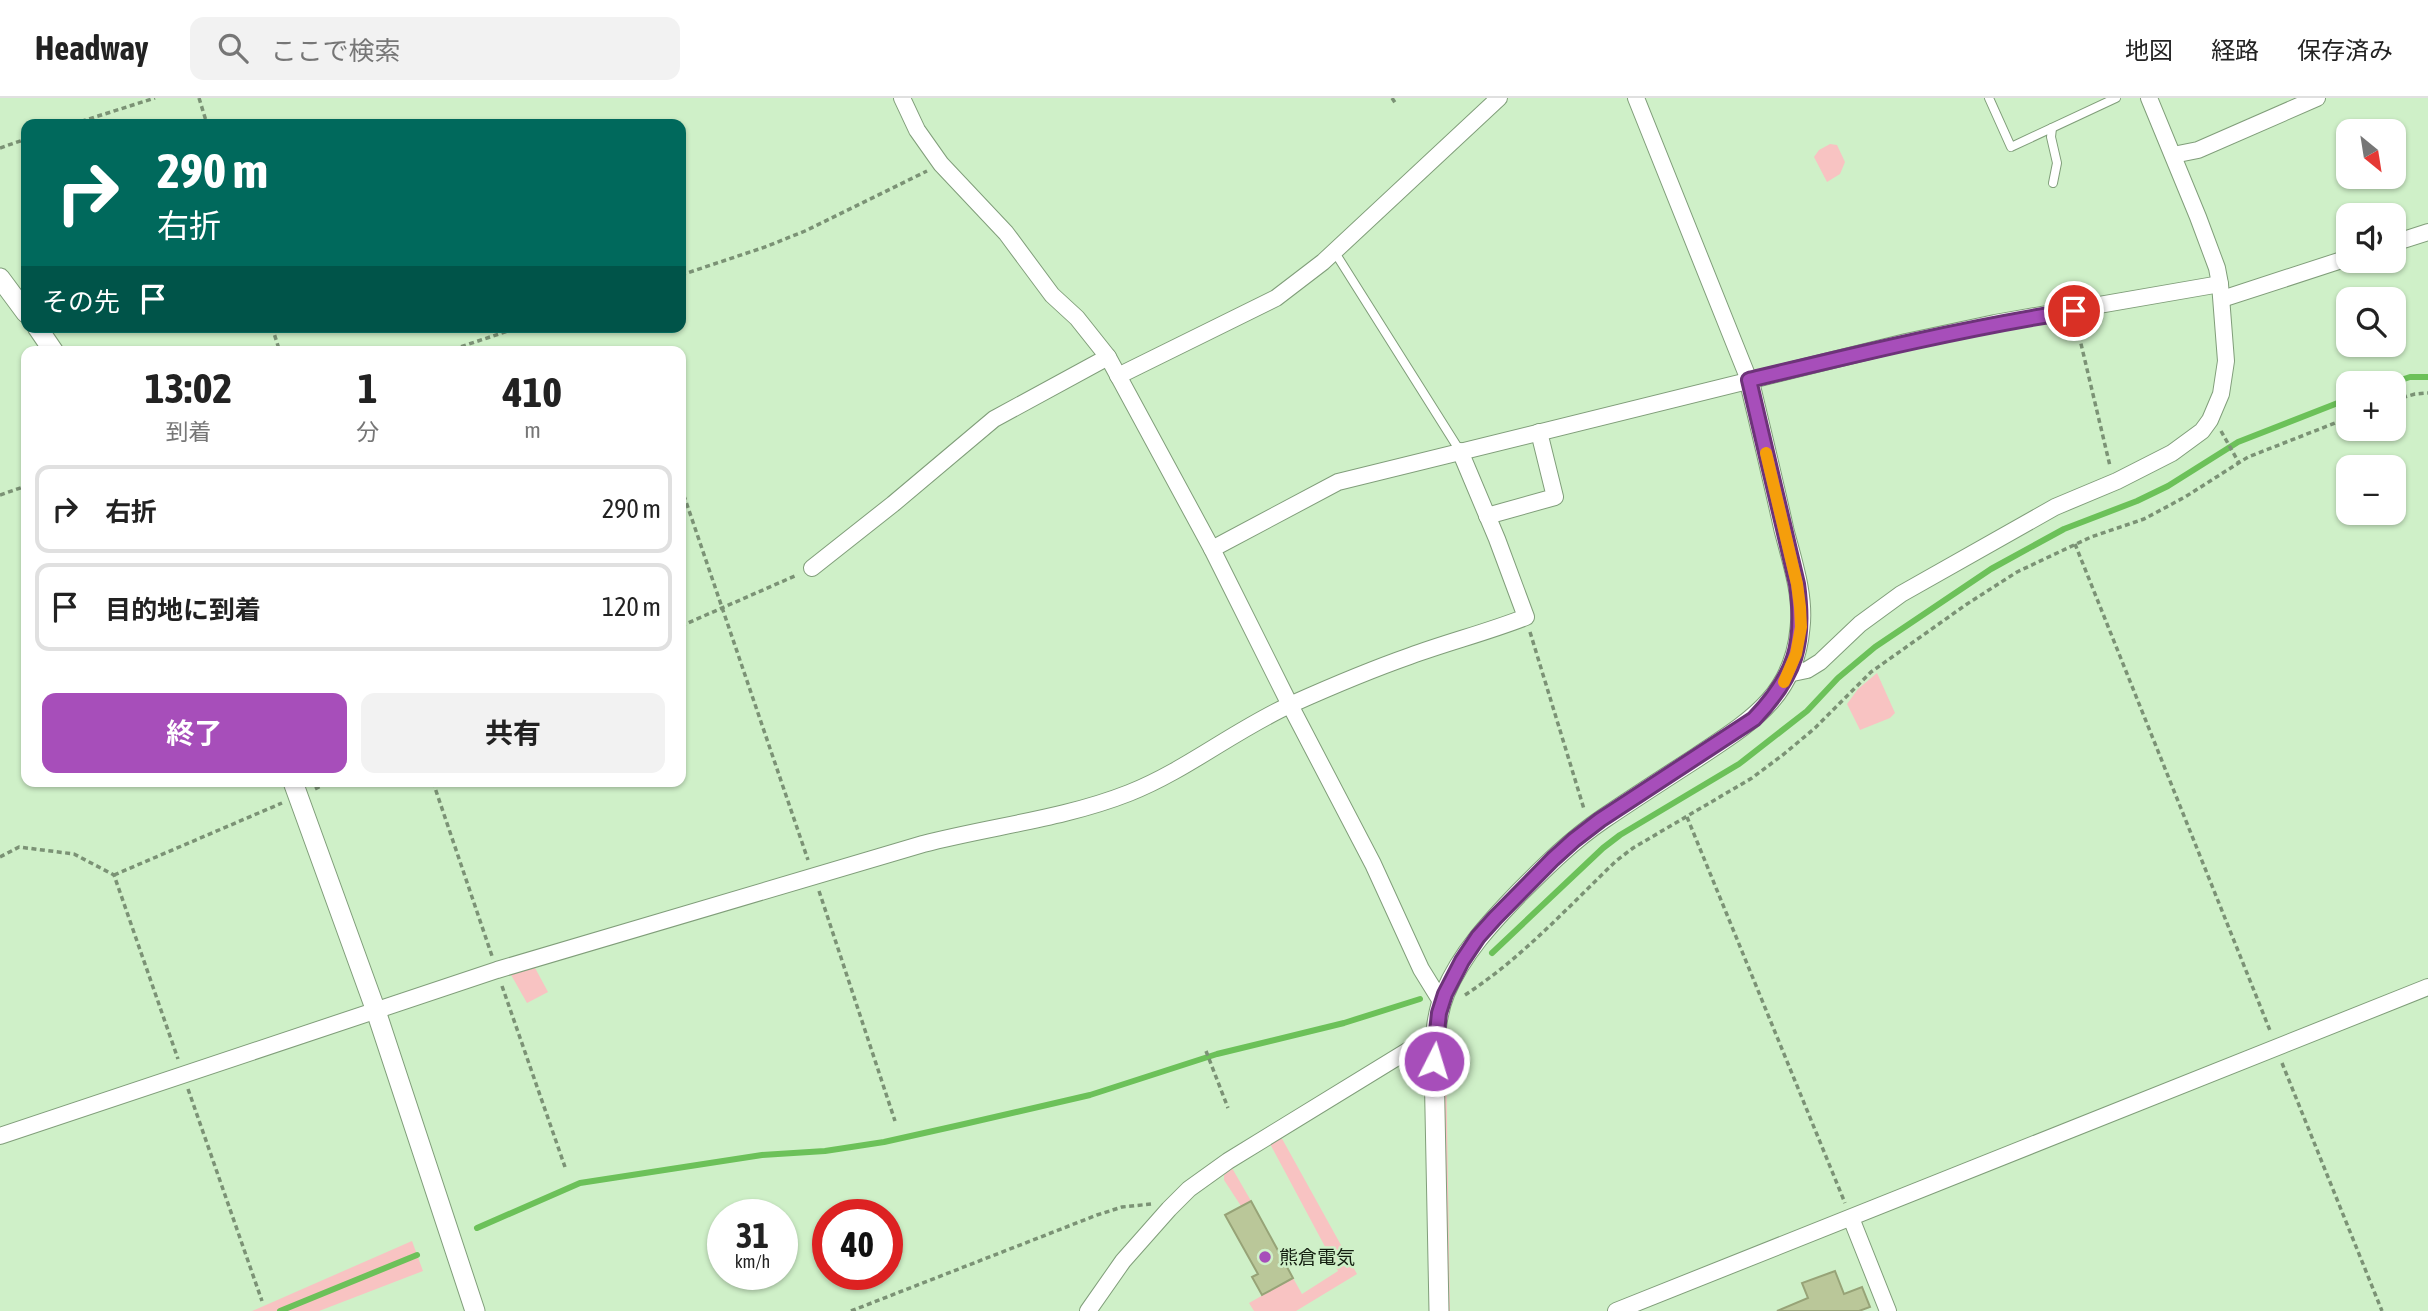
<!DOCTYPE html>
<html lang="ja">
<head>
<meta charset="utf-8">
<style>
  body { margin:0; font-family:"Asap Condensed","Noto Sans JP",sans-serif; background:#f2f2f2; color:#222; height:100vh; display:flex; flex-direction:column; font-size:26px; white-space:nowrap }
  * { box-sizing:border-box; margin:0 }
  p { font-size:23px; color:#767676 }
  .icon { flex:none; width:38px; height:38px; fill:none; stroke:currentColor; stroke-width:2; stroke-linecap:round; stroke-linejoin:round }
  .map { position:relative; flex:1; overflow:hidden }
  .sheet { position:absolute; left:21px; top:248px; width:665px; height:441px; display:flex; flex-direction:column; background:#fff; border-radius:14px; box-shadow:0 2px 5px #0004 }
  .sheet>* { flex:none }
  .guide { position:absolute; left:21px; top:21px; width:665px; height:214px; border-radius:14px; box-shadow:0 2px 5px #0004; background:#00695c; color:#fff; overflow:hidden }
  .needle { width:46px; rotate:150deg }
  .buttons { position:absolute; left:2336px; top:21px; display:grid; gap:14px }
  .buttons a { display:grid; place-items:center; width:70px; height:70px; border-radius:14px; background:#fff; box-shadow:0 2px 5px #0004; font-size:35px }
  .speed { position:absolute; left:707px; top:1101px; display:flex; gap:14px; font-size:35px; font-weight:700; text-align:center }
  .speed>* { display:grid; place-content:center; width:91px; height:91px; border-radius:50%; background:#fff; box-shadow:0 2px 5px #0004; line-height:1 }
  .speed small { font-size:18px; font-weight:400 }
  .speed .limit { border:10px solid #d22; background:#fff; color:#111 }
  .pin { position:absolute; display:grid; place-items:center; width:60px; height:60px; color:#fff; margin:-30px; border:4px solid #fff; border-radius:50%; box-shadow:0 2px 7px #0007 }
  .me { position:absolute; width:77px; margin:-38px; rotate:5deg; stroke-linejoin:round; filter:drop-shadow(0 0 5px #0008) }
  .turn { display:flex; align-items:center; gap:24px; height:147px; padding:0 21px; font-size:32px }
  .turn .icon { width:91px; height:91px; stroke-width:2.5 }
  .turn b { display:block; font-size:49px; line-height:60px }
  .then { display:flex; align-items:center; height:66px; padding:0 21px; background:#0003; gap:14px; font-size:26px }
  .eta { display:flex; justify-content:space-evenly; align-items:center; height:119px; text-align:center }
  .eta b { font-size:42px; font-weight:700; line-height:49px }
  .button { display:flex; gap:14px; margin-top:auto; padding:14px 21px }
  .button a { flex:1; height:80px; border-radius:14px; background:#a74eba; color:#fff; font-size:28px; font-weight:700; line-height:80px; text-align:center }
  .button a+a { background:#f2f2f2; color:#222 }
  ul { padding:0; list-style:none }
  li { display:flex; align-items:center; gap:21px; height:88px; margin:0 14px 10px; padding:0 7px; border:4px solid #e0e0e0; border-radius:14px }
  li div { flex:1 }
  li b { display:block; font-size:26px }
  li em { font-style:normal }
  header { display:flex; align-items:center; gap:42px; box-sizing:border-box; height:98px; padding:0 35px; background:#fff; border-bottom:2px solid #e0e0e0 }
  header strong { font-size:33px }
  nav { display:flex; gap:38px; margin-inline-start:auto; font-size:24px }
  .search { width:490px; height:63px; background:#f2f2f2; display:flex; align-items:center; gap:18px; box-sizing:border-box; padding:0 24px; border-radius:14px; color:#767676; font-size:26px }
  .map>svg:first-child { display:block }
  .green { fill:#f8c3c2 }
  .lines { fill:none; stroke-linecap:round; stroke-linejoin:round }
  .stream { stroke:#6cc159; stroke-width:6 }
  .building { fill:#bac799; stroke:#97a377; stroke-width:2 }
  .service-casing { stroke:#809e7a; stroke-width:10 }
  .minor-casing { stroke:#809e7a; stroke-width:18 }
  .tertiary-casing { stroke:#809e7a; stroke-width:21 }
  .path { stroke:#7b9275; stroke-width:3.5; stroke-dasharray:5 3.5; stroke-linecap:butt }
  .service { stroke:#fff; stroke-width:8 }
  .minor { stroke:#fff; stroke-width:16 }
  .tertiary { stroke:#fff; stroke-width:19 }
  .route-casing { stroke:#6d3379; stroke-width:18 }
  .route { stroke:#a74eba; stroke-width:12 }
  .slow { stroke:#f59e0b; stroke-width:12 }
  .poi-dot { fill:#a74eba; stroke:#cff0c8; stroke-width:2.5 }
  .labels { text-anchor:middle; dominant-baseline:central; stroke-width:5; stroke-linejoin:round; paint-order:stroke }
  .poi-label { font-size:19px; fill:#141f11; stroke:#cff0c8; text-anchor:start }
</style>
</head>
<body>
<header>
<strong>Headway</strong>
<div class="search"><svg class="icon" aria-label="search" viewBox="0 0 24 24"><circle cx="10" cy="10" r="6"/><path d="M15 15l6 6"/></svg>ここで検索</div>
<nav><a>地図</a><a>経路</a><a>保存済み</a></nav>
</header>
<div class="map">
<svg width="2428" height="1213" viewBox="0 0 2428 1213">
  <rect width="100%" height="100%" fill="#cff0c8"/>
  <!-- green -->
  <g class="green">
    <polygon points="1830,46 1837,47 1845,64 1840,76 1827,84 1814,59 1819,52"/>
    <polygon points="1877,575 1895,615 1890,620 1860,632 1847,606 1858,591"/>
    <polygon points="534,868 548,894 527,905 510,875"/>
    <polygon points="1446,960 1450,1213 1446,1213 1443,983"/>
    <polygon points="1280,1037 1357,1176 1296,1213 1254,1213 1249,1205 1293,1180 1302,1196 1338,1173 1269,1044"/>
    <polygon points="1232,1070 1251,1103 1241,1108 1224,1082 1224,1077"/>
    <polygon points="412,1143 423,1173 319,1213 252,1213"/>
  </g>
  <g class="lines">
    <!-- stream -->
    <g class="stream">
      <polyline points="2392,285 2410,279 2428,279"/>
      <polyline points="1492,855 1603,750 1620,737 1739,666 1807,613 1838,580 1875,549 1991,471 2064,431 2137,403 2168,388 2238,344 2348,301"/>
      <polyline points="477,1130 580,1085 762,1057 825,1053 884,1044 960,1027 1090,997 1217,956 1344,925 1420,901"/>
      <polyline points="280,1213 417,1157"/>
    </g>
  </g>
  <!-- building -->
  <g class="building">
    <polygon points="1251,1103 1293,1180 1262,1197 1252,1179 1258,1176 1225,1117"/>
    <polygon points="1835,1173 1844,1196 1862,1189 1870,1209 1859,1213 1777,1213 1808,1200 1802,1185"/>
  </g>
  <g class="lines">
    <defs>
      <g id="service">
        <polyline points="1989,0 2011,49 2116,0"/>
        <polyline points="2052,30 2051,39 2057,65 2053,85"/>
        <polyline points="1334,153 1460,353"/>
      </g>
      <g id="minor">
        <polyline points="902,0 917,32 941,66 1006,135 1052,197 1077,220 1108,259 1212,451 1290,607 1373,766 1421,871 1442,905"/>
        <polyline points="1636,0 1749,282"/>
        <polyline points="2173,57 2198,52 2317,0"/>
        <polyline points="2394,145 2428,134"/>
        <polyline points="2222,201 2348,160"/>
        <polyline points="1118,278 1276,200 1323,164 1499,0"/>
        <polyline points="1487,418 1555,399 1539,334"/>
        <polyline points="1212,451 1338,384 1906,244 1995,225 2220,186"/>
        <polyline points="812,470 893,406 994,321 1108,259"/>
        <polyline points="1788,576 1807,572 1820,564 1860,526 1901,496 2055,409 2117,383 2172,355 2202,333 2210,322 2221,296 2226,263 2220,186 2217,170 2198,119 2149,0"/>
        <path d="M0,1038l497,-166 426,-126c69,-18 140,-25 206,-51 58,-23 107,-64 163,-89 38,-17 78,-34 118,-48 38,-14 78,-24 116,-39l-29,-78 -37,-88"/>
        <polyline points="1851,1120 1888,1213"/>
        <polyline points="1088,1213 1123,1163 1169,1111 1189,1091 1228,1063 1435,936"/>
        <polyline points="1616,1213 2428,889"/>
      </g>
      <g id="tertiary">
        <polyline points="0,180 26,215"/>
        <polyline points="37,229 54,254"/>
        <polyline points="293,684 376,913 475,1213"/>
        <path d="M1439,1213l-5,-250c1,-23 2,-46 11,-68 17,-40 45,-70 75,-101 26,-26 52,-52 83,-73 31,-21 62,-41 93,-61 52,-35 98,-60 104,-130 4,-32 -8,-67 -16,-98 -11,-50 -23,-100 -35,-150"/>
      </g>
    </defs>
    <!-- service casing -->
    <use href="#service" class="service-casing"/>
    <!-- minor casing -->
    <use href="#minor" class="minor-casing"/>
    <!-- tertiary casing -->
    <use href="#tertiary" class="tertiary-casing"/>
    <!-- path -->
    <g class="path">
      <polyline points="199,0 207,26"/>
      <polyline points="1392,0 1396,6"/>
      <polyline points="73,26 155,0"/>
      <polyline points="0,50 26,41"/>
      <polyline points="681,177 765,149 805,133 927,73"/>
      <polyline points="272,229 280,254"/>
      <polyline points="2077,229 2110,368"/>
      <polyline points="445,254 520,229"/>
      <polyline points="2394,302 2415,296 2428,295"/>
      <polyline points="2221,333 2239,365"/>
      <polyline points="681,389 808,762"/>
      <polyline points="0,397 26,388"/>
      <polyline points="2075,446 2271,935"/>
      <polyline points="681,528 797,477"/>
      <polyline points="1530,534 1584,711"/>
      <polyline points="433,684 492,858"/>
      <polyline points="315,691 329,684"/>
      <polyline points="1687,719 1845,1105"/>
      <polyline points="0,759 19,749 74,756 114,777 178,961"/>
      <polyline points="114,777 282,705"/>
      <polyline points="819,793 895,1023"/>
      <polyline points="502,888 565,1069"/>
      <path d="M1465,897c57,-37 103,-88 151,-134l17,-13 119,-70 32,-24 31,-26 56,-56 96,-68 50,-32 74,-35 53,-18 41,-22 63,-40 100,-39"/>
      <polyline points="1206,953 1228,1010"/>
      <polyline points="2282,965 2382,1213"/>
      <polyline points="188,991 262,1203"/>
      <polyline points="851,1213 1097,1117 1122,1109 1151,1106"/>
    </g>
    <!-- service -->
    <use href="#service" class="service"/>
    <!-- minor -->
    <use href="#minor" class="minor"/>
    <!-- tertiary -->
    <use href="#tertiary" class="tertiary"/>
  </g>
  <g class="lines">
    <defs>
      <path id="route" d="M1434,963l5,-48 6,-19 17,-33 16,-24 17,-19 58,-59 21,-19 26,-20 154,-101c42,-44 51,-75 43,-135l-48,-204c108,-26 215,-52 325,-69"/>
    </defs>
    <!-- route casing -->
    <use href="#route" class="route-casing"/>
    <!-- route -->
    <use href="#route" class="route"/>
    <!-- slow -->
    <polyline class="slow" points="1766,355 1797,486 1800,509 1801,529 1796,556 1784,584"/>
  </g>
  <!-- markers -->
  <circle class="poi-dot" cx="1265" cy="1159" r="7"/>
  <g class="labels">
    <!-- poi labels -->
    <g class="poi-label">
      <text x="1279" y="1159">熊倉電気</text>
    </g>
  </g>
</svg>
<div class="buttons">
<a><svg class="needle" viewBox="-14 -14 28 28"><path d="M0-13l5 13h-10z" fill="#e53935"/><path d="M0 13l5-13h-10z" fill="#767676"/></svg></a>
<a><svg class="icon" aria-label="sound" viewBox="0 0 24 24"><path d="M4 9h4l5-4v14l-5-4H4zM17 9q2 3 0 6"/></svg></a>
<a><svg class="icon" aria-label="search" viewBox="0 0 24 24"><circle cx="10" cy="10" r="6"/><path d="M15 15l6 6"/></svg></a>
<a>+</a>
<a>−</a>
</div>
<div class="speed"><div>31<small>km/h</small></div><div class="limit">40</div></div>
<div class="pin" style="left:2074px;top:213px;background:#d93025"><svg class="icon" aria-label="arrive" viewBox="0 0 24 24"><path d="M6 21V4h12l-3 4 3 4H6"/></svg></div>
<svg class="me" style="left:1434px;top:963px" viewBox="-20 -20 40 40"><circle r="17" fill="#a74eba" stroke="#fff" stroke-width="3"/><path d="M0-11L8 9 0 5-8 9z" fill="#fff"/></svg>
<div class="guide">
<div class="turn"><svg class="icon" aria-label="right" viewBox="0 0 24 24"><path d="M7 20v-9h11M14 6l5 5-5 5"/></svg><div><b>290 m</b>右折</div></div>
<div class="then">その先<svg class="icon" aria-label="arrive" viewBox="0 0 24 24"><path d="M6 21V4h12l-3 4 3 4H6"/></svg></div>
</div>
<section class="sheet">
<div class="eta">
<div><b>13:02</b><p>到着</p></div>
<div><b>1</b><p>分</p></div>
<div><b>410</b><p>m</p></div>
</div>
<ul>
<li><svg class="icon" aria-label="right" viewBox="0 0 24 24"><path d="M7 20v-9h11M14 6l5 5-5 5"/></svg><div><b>右折</b></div><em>290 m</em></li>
<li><svg class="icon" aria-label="arrive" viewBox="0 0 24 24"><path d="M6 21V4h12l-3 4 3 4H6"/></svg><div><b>目的地に到着</b></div><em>120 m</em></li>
</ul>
<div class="button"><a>終了</a><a>共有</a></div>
</section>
</div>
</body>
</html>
